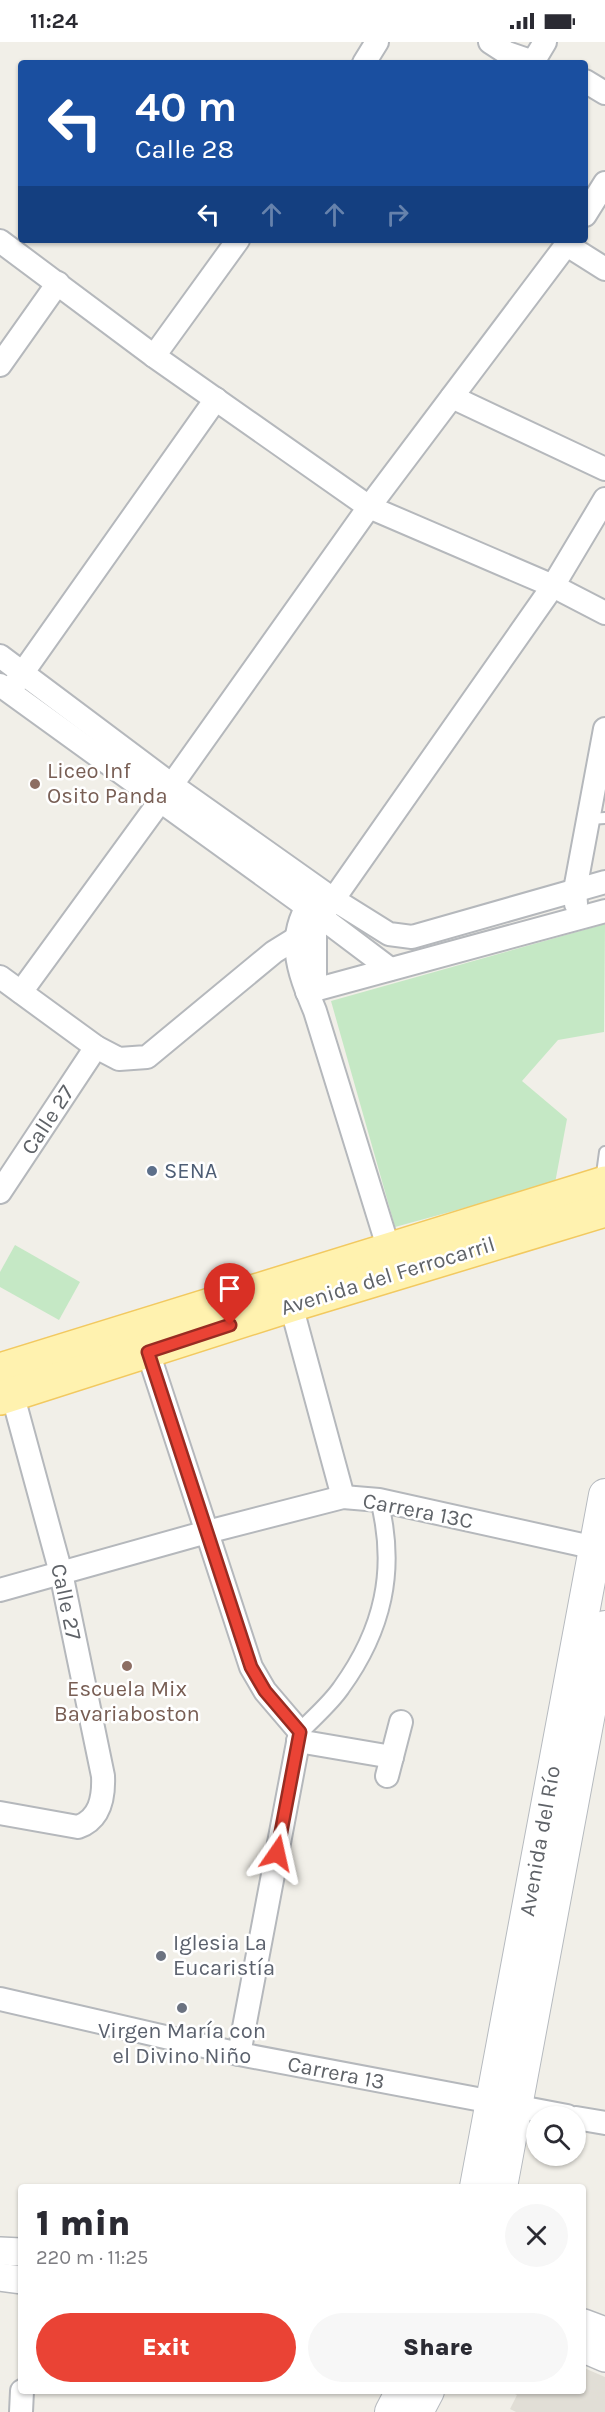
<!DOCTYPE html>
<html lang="en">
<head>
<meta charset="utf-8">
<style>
  body { margin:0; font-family:Karla,sans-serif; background:#f7f7f7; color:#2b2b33; height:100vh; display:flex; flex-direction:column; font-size:22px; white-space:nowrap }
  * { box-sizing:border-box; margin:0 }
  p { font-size:20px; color:#7c7c81 }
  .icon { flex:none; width:33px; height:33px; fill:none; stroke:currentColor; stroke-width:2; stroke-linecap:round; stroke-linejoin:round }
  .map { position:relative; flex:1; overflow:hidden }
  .details { position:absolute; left:18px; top:2142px; width:568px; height:210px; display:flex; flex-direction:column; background:#fff; border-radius:6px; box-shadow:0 2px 4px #0004 }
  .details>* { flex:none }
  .banner { position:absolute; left:18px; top:18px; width:570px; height:183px; border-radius:6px; box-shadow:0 2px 4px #0004; background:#1a4fa0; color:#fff; overflow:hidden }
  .buttons { position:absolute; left:526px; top:2064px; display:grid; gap:12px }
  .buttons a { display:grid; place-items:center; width:60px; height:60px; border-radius:50%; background:#fff; box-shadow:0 2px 4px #0004; font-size:30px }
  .pin { position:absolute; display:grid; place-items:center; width:51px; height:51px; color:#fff; margin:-62px -26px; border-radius:50% 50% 50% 0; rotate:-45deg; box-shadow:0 0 6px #0007 }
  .pin .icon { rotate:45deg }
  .me { position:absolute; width:66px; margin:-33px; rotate:11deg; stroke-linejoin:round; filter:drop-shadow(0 0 4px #0008) }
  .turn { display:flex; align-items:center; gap:21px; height:126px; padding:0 18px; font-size:27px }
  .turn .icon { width:78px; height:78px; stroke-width:2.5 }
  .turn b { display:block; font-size:42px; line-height:51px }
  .lanes { display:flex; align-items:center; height:57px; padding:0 18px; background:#0003; justify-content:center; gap:30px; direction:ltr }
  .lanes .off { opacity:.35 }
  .round { display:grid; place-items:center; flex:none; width:63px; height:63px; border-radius:32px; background:#f7f7f7 }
  .overview { display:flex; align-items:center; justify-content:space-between; height:102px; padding:0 18px }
  h1 { font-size:36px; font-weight:800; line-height:45px }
  .cta { display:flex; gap:12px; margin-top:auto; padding:12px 18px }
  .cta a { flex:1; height:69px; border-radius:36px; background:#ea4335; color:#fff; font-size:24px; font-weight:800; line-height:69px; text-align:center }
  .cta a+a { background:#f7f7f7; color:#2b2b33 }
  .status { display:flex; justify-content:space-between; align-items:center; height:42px; padding:0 30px; background:#fff; direction:ltr }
  .status svg { height:16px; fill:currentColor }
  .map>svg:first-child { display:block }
  .education { fill:#e1ded6 }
  .green { fill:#c5e8c5 }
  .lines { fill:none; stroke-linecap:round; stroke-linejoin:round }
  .service-casing { stroke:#b5b8bc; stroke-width:14 }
  .pedestrian-casing { stroke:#b5b8bc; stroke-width:20 }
  .minor-casing { stroke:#b5b8bc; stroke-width:26 }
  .tertiary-casing { stroke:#b5b8bc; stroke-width:30 }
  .secondary-casing { stroke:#b6babf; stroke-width:34 }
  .primary-casing { stroke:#f2c960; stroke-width:36 }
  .service { stroke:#fff; stroke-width:10 }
  .pedestrian { stroke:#fff; stroke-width:16 }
  .minor { stroke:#fff; stroke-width:22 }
  .tertiary { stroke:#fff; stroke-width:27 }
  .secondary { stroke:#fff; stroke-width:32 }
  .primary { stroke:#fff2af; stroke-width:33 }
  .route-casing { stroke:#982c22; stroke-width:15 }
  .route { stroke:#ea4335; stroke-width:10 }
  .education-dot { fill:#8d6e63; stroke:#fff; stroke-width:2 }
  .service-dot { fill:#5c6f8a; stroke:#fff; stroke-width:2 }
  .worship-dot { fill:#6b7280; stroke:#fff; stroke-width:2 }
  .labels { text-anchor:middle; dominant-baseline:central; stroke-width:5; stroke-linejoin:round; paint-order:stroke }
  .education-label { font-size:22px; fill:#785e54; stroke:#fff; text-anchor:start }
  .street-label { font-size:22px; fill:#5f6368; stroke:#fff }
  .service-label { font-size:22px; fill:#4e5e75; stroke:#fff; text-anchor:start }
  .worship-label { font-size:22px; fill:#5b616d; stroke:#fff; text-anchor:start }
</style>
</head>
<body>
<div class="status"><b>11:24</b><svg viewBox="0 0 49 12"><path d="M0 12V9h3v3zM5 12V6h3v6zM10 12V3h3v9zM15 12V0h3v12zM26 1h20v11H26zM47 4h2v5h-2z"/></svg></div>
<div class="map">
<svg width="605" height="2370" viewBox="0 0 605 2370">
  <rect width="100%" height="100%" fill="#f1efe8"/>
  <!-- education -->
  <polygon class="education" points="584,2326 605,2335 605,2370 516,2370 510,2367 517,2353 509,2349 584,2349"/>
  <!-- green -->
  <g class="green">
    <polygon points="605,882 604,990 558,998 522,1039 567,1077 555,1141 395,1185 331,959"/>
    <polygon points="15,1203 80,1240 59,1278 0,1245 0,1230"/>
  </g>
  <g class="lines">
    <defs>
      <g id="service">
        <polyline points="589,777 605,776"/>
        <polyline points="601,1139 605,1110"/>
      </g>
      <path id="pedestrian" d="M300,1690c13,-14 30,-28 41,-44 42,-58 56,-118 38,-188"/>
      <g id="minor">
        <polyline points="490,0 507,11 536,21"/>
        <polyline points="533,20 545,0"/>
        <polyline points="364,21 377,0"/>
        <polyline points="585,39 605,51"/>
        <polyline points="585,173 605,141"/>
        <polyline points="0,199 154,314 369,465 553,544 605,571"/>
        <polyline points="567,203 605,227"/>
        <polyline points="154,314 238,198"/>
        <polyline points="0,323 58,241"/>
        <polyline points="452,355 605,427"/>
        <polyline points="0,614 172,743 333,857 389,892 412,895 605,840"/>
        <polyline points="0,643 321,875 390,927"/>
        <polyline points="14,643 216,357"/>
        <path d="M314,854c-30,40 -16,74 1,115l78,252"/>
        <polyline points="576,862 575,848 605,687"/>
        <polyline points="0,935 96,1005 119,1017 147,1015 274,910 295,897"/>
        <polyline points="315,949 315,890 321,875 553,544 605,457"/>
        <polyline points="21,950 161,758 369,465 570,198"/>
        <polyline points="307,950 605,869"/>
        <polyline points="0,1150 96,1005"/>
        <polyline points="291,1263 343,1455"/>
        <polyline points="148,1310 251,1625 265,1649 300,1690 239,2012"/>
        <polyline points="0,1548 207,1490 343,1455 379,1458 605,1508"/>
        <polyline points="298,1699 392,1715"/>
        <polyline points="387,1734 401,1680"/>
        <path d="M0,1771l78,14c22,-8 26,-29 25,-51l-42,-203 -52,-191"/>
        <polyline points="0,1957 239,2012 567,2074"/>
        <polyline points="576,2076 605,2081"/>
        <polyline points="21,2370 22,2349"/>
      </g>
      <g id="tertiary">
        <polyline points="0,2209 21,2210"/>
        <polyline points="0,2235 21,2238"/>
        <polyline points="584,2281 605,2289"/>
        <polyline points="584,2307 605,2316"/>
      </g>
      <g id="secondary">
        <polyline points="476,2145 605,1453"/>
        <polyline points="501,2145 605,1585"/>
        <polyline points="391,2370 402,2349"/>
        <polyline points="417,2370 428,2349"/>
      </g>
      <g id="primary">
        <polyline points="0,1328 605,1141"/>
        <polyline points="0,1356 291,1263 605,1168"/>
      </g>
    </defs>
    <!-- service casing -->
    <use href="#service" class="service-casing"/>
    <!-- pedestrian casing -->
    <use href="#pedestrian" class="pedestrian-casing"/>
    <!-- minor casing -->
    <use href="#minor" class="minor-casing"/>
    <!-- tertiary casing -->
    <use href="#tertiary" class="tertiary-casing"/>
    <!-- secondary casing -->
    <use href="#secondary" class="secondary-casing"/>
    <!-- primary casing -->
    <use href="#primary" class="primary-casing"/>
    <!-- service -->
    <use href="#service" class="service"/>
    <!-- pedestrian -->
    <use href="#pedestrian" class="pedestrian"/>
    <!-- minor -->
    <use href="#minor" class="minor"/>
    <!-- tertiary -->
    <use href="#tertiary" class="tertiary"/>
    <!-- secondary -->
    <use href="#secondary" class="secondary"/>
    <!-- primary -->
    <use href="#primary" class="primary"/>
  </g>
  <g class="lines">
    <defs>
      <polyline id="route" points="230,1283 148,1310 251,1625 265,1649 300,1690 277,1811"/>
    </defs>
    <!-- route casing -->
    <use href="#route" class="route-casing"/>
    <!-- route -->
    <use href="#route" class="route"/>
  </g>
  <!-- markers -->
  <g class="education-dot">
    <circle cx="35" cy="742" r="6"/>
    <circle cx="127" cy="1624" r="6"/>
  </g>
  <circle class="service-dot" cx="152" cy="1129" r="6"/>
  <g class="worship-dot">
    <circle cx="161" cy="1914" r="6"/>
    <circle cx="182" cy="1966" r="6"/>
  </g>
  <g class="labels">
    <!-- education labels -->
    <g class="education-label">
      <text x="47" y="729">Liceo Inf<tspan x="47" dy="25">Osito Panda</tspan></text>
      <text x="127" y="1647" text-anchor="middle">Escuela Mix<tspan x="127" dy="25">Bavariaboston</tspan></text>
    </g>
    <!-- street labels -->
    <g class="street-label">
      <text transform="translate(48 1078) rotate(-57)">Calle 27</text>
      <text transform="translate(388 1234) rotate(-17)">Avenida del Ferrocarril</text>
      <text transform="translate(418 1469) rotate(11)">Carrera 13C</text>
      <text transform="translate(66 1560) rotate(78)">Calle 27</text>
      <text transform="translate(540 1799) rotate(-80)">Avenida del Río</text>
      <text transform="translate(336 2031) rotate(11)">Carrera 13</text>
    </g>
    <!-- service labels -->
    <g class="service-label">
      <text x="164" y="1129">SENA</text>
    </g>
    <!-- worship labels -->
    <g class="worship-label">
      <text x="173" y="1901">Iglesia La<tspan x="173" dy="25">Eucaristía</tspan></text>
      <text x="182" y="1989" text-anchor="middle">Virgen María con<tspan x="182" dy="25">el Divino Niño</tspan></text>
    </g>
  </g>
</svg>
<div class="buttons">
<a><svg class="icon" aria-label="search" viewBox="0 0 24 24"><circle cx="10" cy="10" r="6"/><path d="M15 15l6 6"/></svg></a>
</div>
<div class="pin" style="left:230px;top:1283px;background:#d93025"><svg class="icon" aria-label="arrive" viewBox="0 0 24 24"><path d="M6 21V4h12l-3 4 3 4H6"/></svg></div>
<svg class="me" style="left:277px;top:1811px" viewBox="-20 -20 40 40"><path d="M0-17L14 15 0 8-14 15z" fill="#ea4335" stroke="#fff" stroke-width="4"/></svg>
<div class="banner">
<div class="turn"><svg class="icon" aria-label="left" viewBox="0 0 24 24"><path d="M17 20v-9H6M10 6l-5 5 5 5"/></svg><div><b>40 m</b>Calle 28</div></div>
<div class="lanes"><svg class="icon" aria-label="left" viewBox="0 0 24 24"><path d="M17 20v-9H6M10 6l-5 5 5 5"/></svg><svg class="icon off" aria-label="ahead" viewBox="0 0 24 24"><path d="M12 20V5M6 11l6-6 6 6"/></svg><svg class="icon off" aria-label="ahead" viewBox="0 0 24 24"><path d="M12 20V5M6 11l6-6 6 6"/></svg><svg class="icon off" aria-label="right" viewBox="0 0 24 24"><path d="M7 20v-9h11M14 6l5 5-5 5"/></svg></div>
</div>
<section class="details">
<div class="overview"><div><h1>1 min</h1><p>220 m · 11:25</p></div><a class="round"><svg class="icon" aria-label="close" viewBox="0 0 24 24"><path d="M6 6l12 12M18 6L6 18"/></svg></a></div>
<div class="cta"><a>Exit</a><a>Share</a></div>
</section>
</div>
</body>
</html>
